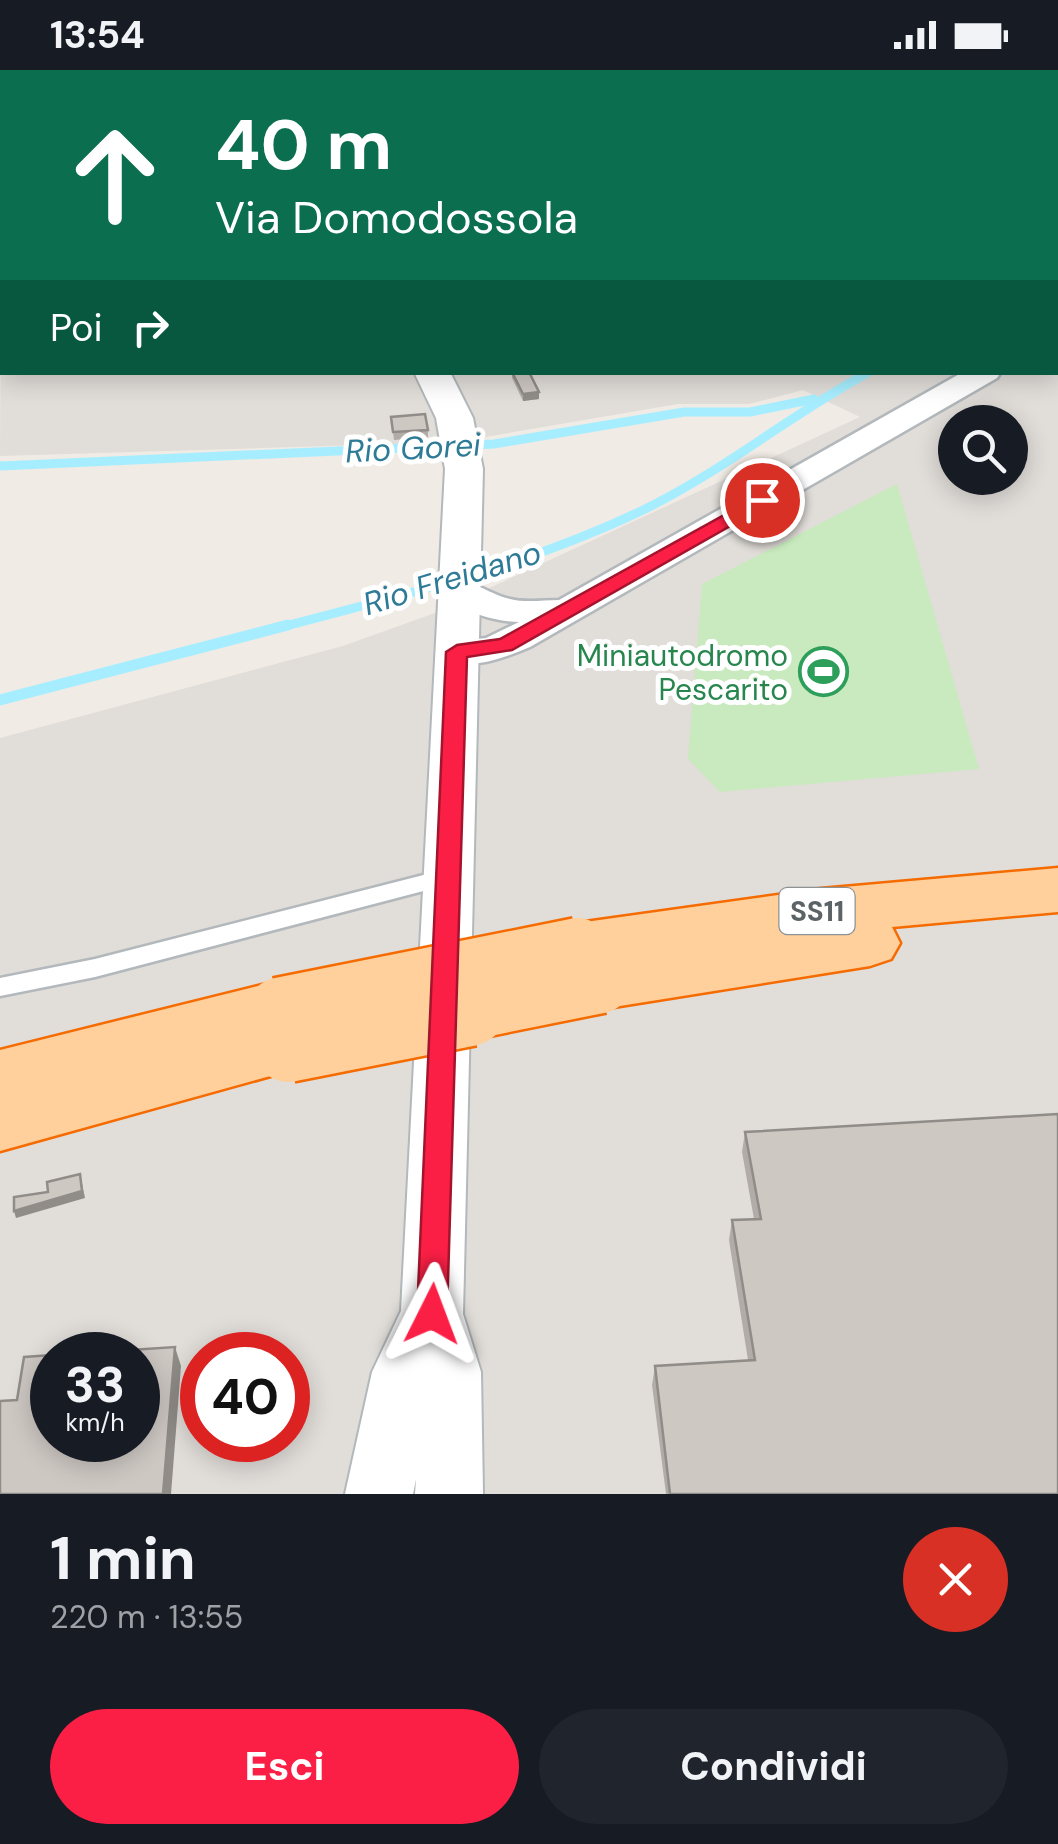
<!DOCTYPE html>
<html lang="it">
<head>
<meta charset="utf-8">
<style>
  body { margin:0; font-family:"DM Sans",sans-serif; background:#20242c; color:#f1f3f6; height:100vh; display:flex; flex-direction:column; font-size:38px; white-space:nowrap }
  * { box-sizing:border-box; margin:0 }
  p { font-size:32px; color:#9ea1a6 }
  .icon { flex:none; width:55px; height:55px; fill:none; stroke:currentColor; stroke-width:2; stroke-linecap:round; stroke-linejoin:round }
  .map { position:relative; height:1424px; overflow:hidden }
  .panel { display:flex; flex-direction:column; background:#171b24; flex:1 }
  .panel>* { flex:none }
  .top-card { position:absolute; left:0px; top:0px; width:1060px; height:305px; box-shadow:0 5px 25px #0003; background:#0b6e4f; color:#fff; overflow:hidden }
  .fabs { position:absolute; left:938px; top:335px; display:grid; gap:20px }
  .fabs a { display:grid; place-items:center; width:90px; height:90px; border-radius:50%; background:#171b24; box-shadow:0 5px 25px #0003; font-size:50px }
  .speed { position:absolute; left:30px; top:1262px; display:flex; gap:20px; font-size:50px; font-weight:700; text-align:center }
  .speed>* { display:grid; place-content:center; width:130px; height:130px; border-radius:50%; background:#171b24; box-shadow:0 5px 25px #0003; line-height:1 }
  .speed small { font-size:25px; font-weight:400 }
  .speed .limit { border:15px solid #d22; background:#fff; color:#111 }
  .pin { position:absolute; display:grid; place-items:center; width:85px; height:85px; color:#fff; margin:-42px; border:5px solid #fff; border-radius:50%; box-shadow:0 2px 10px #0007 }
  .me { position:absolute; width:110px; margin:-55px; rotate:3deg; stroke-linejoin:round; filter:drop-shadow(0 0 8px #0008) }
  .turn { display:flex; align-items:center; gap:35px; height:210px; padding:0 50px; font-size:45px }
  .turn .icon { width:130px; height:130px; stroke-width:2.5 }
  .turn b { display:block; font-size:70px; line-height:85px }
  .then { display:flex; align-items:center; height:95px; padding:0 50px; background:#0003; gap:20px; font-size:38px }
  .round { display:grid; place-items:center; flex:none; width:105px; height:105px; border-radius:52px; background:#20242c }
  .summary { display:flex; align-items:center; justify-content:space-between; height:170px; padding:0 50px }
  h1 { font-size:60px; font-weight:700; line-height:75px }
  .cta { display:flex; gap:20px; margin-top:auto; padding:20px 50px }
  .cta a { flex:1; height:115px; border-radius:60px; background:#fc1f45; color:#fff; font-size:40px; font-weight:700; line-height:115px; text-align:center }
  .cta a+a { background:#20242c; color:#f1f3f6 }
  .status { display:flex; justify-content:space-between; align-items:center; height:70px; padding:0 50px; background:#171b24; direction:ltr }
  .status svg { height:28px; fill:currentColor }
  .map>svg:first-child { display:block }
  .industrial { fill:#e1ddd9; fill-rule:evenodd }
  .green { fill:#c9eabe }
  .lines { fill:none; stroke-linecap:round; stroke-linejoin:round }
  .stream-far1 { stroke:#a6eeff; stroke-width:9 }
  .stream { stroke:#a6eeff; stroke-width:11 }
  .service-casing { stroke:#b2b8bb; stroke-width:5 }
  .minor-casing { stroke:#b2b8bb; stroke-width:5 }
  .tertiary-casing { stroke:#b2b8bb; stroke-width:4 }
  .trunk-casing { stroke:#f56b00; stroke-width:5 }
  .service { fill:#fff; fill-rule:evenodd }
  .minor { fill:#fff; fill-rule:evenodd }
  .tertiary { fill:#fff; fill-rule:evenodd }
  .trunk { fill:#ffd09c; fill-rule:evenodd }
  .trunk-bridge-far1-casing { stroke:#f56b00; stroke-width:61; stroke-linecap:butt }
  .trunk-bridge-casing { stroke:#f56b00; stroke-width:75; stroke-linecap:butt }
  .trunk-bridge-far1 { stroke:#ffd09c; stroke-width:56 }
  .trunk-bridge { stroke:#ffd09c; stroke-width:70 }
  .wall { fill:#b1aca8 }
  .shaded-wall { fill:#908c88 }
  .building { fill:#cec8c3; stroke:#908c88; stroke-width:2.5 }
  .route { fill:#fc1f45; stroke:#a4142d; stroke-width:2.5 }
  .labels { text-anchor:middle; dominant-baseline:central; stroke-width:10; stroke-linejoin:round; paint-order:stroke }
  .shield { fill:#fff; stroke:#8d9295; stroke-width:2.5 }
  .shield-label { font-size:28px; font-weight:bold; fill:#5c6367 }
  .leisure-label { font-size:30px; fill:#27864d; stroke:#fff; text-anchor:end }
  .water-label { font-size:32px; font-style:italic; fill:#2e7b97; stroke:#fff }
</style>
</head>
<body>
<div class="status"><b>13:54</b><svg viewBox="0 0 49 12"><path d="M0 12V9h3v3zM5 12V6h3v6zM10 12V3h3v9zM15 12V0h3v12zM26 1h20v11H26zM47 4h2v5h-2z"/></svg></div>
<div class="map">
<svg width="1058" height="1424" viewBox="0 0 1058 1424">
  <rect width="100%" height="100%" fill="#f0ebe4"/>
  <!-- industrial -->
  <path class="industrial" d="M2,0h1056v1424h-1058v-756l343,-92 92,-33 425,-196 -57,-27 -54,14h-71l-222,38 -456,14zM2,2h1056v300h-1056zM955,352h55v56h-55zM52,1285h86v85h-86zM202,1285h86v85h-86z"/>
  <!-- green -->
  <polygon class="green" points="897,414 979,699 720,722 688,689 702,514"/>
  <g class="lines">
    <!-- stream-far1 -->
    <g class="stream-far1">
      <polyline points="0,396 494,374 684,342 750,342 814,329"/>
      <path d="M278,558c124,-33 246,-61 363,-117 81,-39 149,-96 228,-139"/>
    </g>
    <!-- stream -->
    <polyline class="stream" points="0,630 288,555"/>
    <defs>
      <polygon id="service" points="447,799 454,801 458,807 454,813 95,907 0,926 0,908 95,889"/>
      <g id="minor">
        <polygon points="773,0 804,0 806,2 775,2"/>
        <path d="M963,302h38l-4,6 -467,269c-28,12 -56,22 -86,14l-5,-9 5,-9 42,-5 33,-16c-23,0 -63,-11 -76,-31l5,-8c25,-6 39,11 62,16 15,4 34,1 49,1z"/>
      </g>
      <g id="tertiary">
        <polygon points="0,48 2,49 2,67 0,66"/>
        <polygon points="414,302 450,302 473,348 483,399 463,1244 481,1302 483,1424 415,1424 416,1409 413,1424 345,1424 372,1302 401,1241 445,399 436,348"/>
      </g>
      <g id="trunk">
        <polygon points="1058,798 1058,842 892,857 900,873 891,889 870,896 601,939 579,932 570,915 578,899 557,893 548,876 557,859 578,853 821,819"/>
        <polygon points="278,911 300,918 309,936 298,954 310,959 320,977 310,995 0,1081 0,980"/>
      </g>
    </defs>
    <!-- service casing -->
    <use href="#service" class="service-casing"/>
    <!-- minor casing -->
    <use href="#minor" class="minor-casing"/>
    <!-- tertiary casing -->
    <use href="#tertiary" class="tertiary-casing"/>
    <!-- trunk casing -->
    <use href="#trunk" class="trunk-casing"/>
    <!-- service -->
    <use href="#service" class="service"/>
    <!-- minor -->
    <use href="#minor" class="minor"/>
    <!-- tertiary -->
    <use href="#tertiary" class="tertiary"/>
    <!-- trunk -->
    <use href="#trunk" class="trunk"/>
    <defs>
      <g id="trunk-bridge-far1">
        <polyline points="278,936 578,876"/>
        <polyline points="457,944 601,915"/>
      </g>
      <polyline id="trunk-bridge" points="288,977 470,941"/>
    </defs>
    <!-- trunk-bridge-far1 casing -->
    <use href="#trunk-bridge-far1" class="trunk-bridge-far1-casing"/>
    <!-- trunk-bridge casing -->
    <use href="#trunk-bridge" class="trunk-bridge-casing"/>
    <!-- trunk-bridge-far1 -->
    <use href="#trunk-bridge-far1" class="trunk-bridge-far1"/>
    <!-- trunk-bridge -->
    <use href="#trunk-bridge" class="trunk-bridge"/>
  </g>
  <!-- wall -->
  <g class="wall">
    <polygon points="37,0 172,0 183,2 38,2"/>
    <polygon points="207,0 261,0 257,2 207,2"/>
    <polygon points="479,0 552,0 543,2 483,2"/>
    <polygon points="512,302 539,322 539,329 523,331 512,308"/>
    <polygon points="391,347 428,360 428,367 394,370"/>
    <polygon points="745,1062 1058,1424 666,1424 652,1315 655,1296 748,1290 729,1170 732,1150 754,1149 742,1082"/>
  </g>
  <!-- shaded-wall -->
  <g class="shaded-wall">
    <polygon points="242,0 261,0 257,2 241,2"/>
    <polygon points="523,0 552,0 543,2 523,2"/>
    <polygon points="2,192 2,212 0,213 0,193"/>
    <polygon points="2,267 2,293 0,294 0,268"/>
    <polygon points="539,322 539,329 523,331 523,324"/>
    <polygon points="80,1104 85,1128 16,1148 14,1141"/>
    <polygon points="175,1277 181,1296 171,1424 163,1424"/>
  </g>
  <!-- building -->
  <g class="building">
    <polygon points="66,0 172,0 183,2 74,2"/>
    <polygon points="889,0 1058,1 1058,99 1058,2 885,2"/>
    <polygon points="2,104 2,192 0,193 0,105"/>
    <polygon points="2,217 2,267 0,268 0,218"/>
    <polygon points="512,302 529,302 539,322 523,324"/>
    <polygon points="425,344 428,360 393,362 391,347"/>
    <polygon points="1058,1044 1058,1424 670,1424 655,1296 755,1290 732,1150 761,1149 745,1062"/>
    <polygon points="80,1104 82,1121 14,1141 14,1127 48,1122 47,1112"/>
    <polygon points="175,1277 163,1424 0,1424 0,1331 17,1330 24,1287 52,1285 52,1370 138,1370 138,1285 54,1285"/>
  </g>
  <!-- route -->
  <polygon class="route" points="762,424 769,425 769,434 512,580 467,587 447,1244 442,1254 432,1258 421,1254 417,1244 446,582 457,575 500,569"/>
  <!-- icons -->
  <defs>
    <symbol id="stadium-ring" viewBox="-11 -11 22 22"><circle r="9.5" fill="#fff" stroke="#2e9e5b" stroke-width="1.5"/><path d="M0-5a6.5 5 0 1 0 0 10a6.5 5 0 1 0 0-10ZM-3.5-1.8h7v3.6h-7Z" fill="#2e9e5b"/></symbol>
  </defs>
  <g fill-rule="evenodd">
    <use href="#stadium-ring" x="796" y="574" width="55" height="55"/>
  </g>
  <g class="labels">
    <!-- shield labels -->
    <rect class="shield" x="779.5" y="818" width="75" height="46" rx="8"/>
    <g class="shield-label">
      <text x="817" y="841">SS11</text>
    </g>
    <!-- leisure labels -->
    <g class="leisure-label">
      <text x="788" y="585">Miniautodromo<tspan x="788" dy="34">Pescarito</tspan></text>
    </g>
    <!-- water labels -->
    <g class="water-label">
      <text transform="translate(413 378) rotate(-3)">Rio Gorei</text>
      <text transform="translate(452 508) rotate(-17)">Rio Freidano</text>
    </g>
  </g>
</svg>
<div class="fabs">
<a><svg class="icon" aria-label="search" viewBox="0 0 24 24"><circle cx="10" cy="10" r="6"/><path d="M15 15l6 6"/></svg></a>
</div>
<div class="speed"><div>33<small>km/h</small></div><div class="limit">40</div></div>
<div class="pin" style="left:762px;top:430px;background:#d93025"><svg class="icon" aria-label="arrive" viewBox="0 0 24 24"><path d="M6 21V4h12l-3 4 3 4H6"/></svg></div>
<svg class="me" style="left:432px;top:1244px" viewBox="-20 -20 40 40"><path d="M0-17L14 15 0 8-14 15z" fill="#fc1f45" stroke="#fff" stroke-width="4"/></svg>
<div class="top-card">
<div class="turn"><svg class="icon" aria-label="ahead" viewBox="0 0 24 24"><path d="M12 20V5M6 11l6-6 6 6"/></svg><div><b>40 m</b>Via Domodossola</div></div>
<div class="then">Poi<svg class="icon" aria-label="right" viewBox="0 0 24 24"><path d="M7 20v-9h11M14 6l5 5-5 5"/></svg></div>
</div>
</div>
<section class="panel">
<div class="summary"><div><h1>1 min</h1><p>220 m · 13:55</p></div><a class="round" style="background:#d93025;color:#fff"><svg class="icon" aria-label="close" viewBox="0 0 24 24"><path d="M6 6l12 12M18 6L6 18"/></svg></a></div>
<div class="cta"><a>Esci</a><a>Condividi</a></div>
</section>
</body>
</html>
